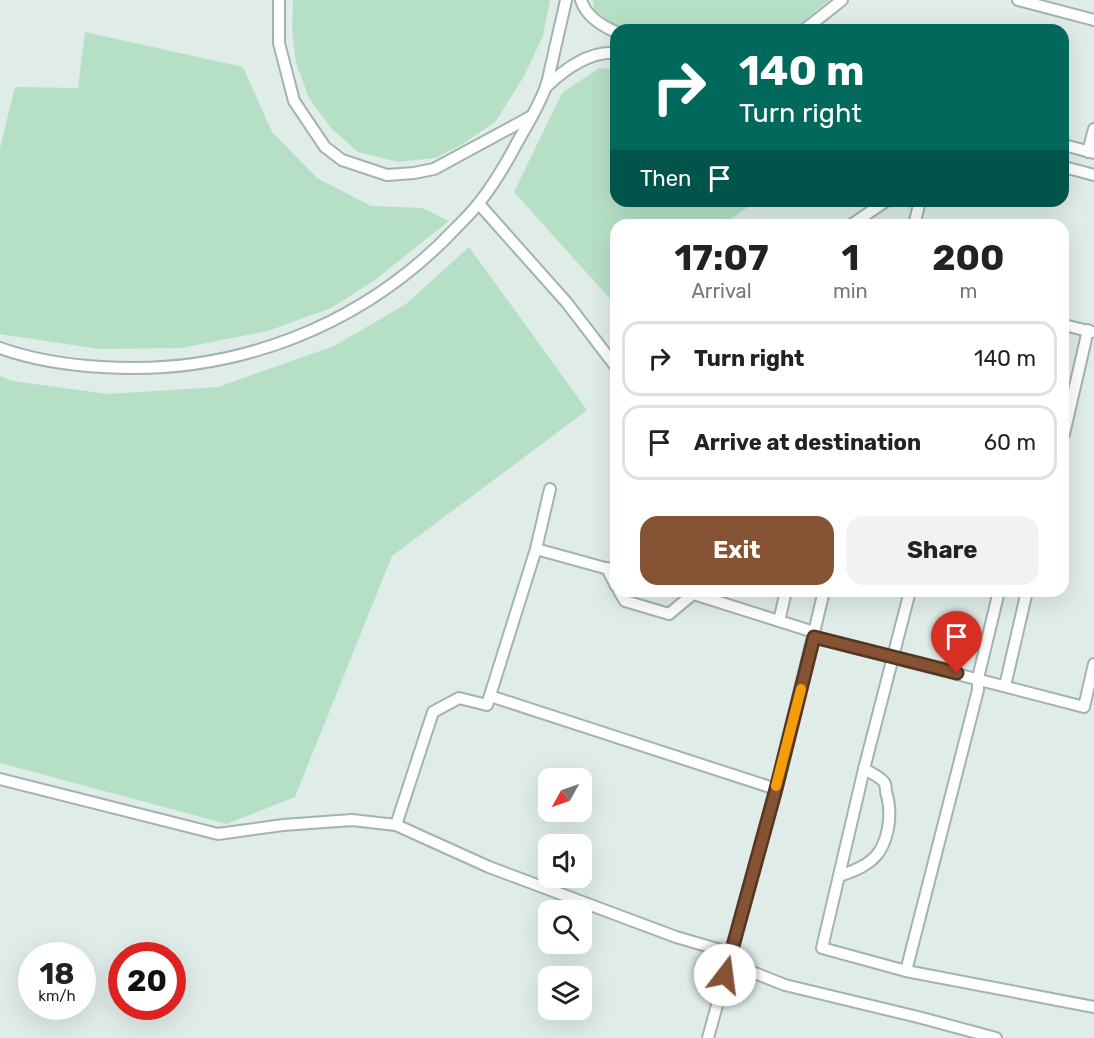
<!DOCTYPE html>
<html lang="en">
<head>
<meta charset="utf-8">
<style>
  body { margin:0; font-family:Rubik,sans-serif; background:#f2f2f2; color:#222; height:100vh; display:flex; flex-direction:column; font-size:22px; white-space:nowrap }
  * { box-sizing:border-box; margin:0 }
  p { font-size:20px; color:#767676 }
  .icon { flex:none; width:33px; height:33px; fill:none; stroke:currentColor; stroke-width:2; stroke-linecap:round; stroke-linejoin:round }
  .map { position:relative; flex:1; overflow:hidden }
  .sheet { position:absolute; left:610px; top:219px; width:459px; height:378px; display:flex; flex-direction:column; background:#fff; border-radius:18px; box-shadow:0 6px 24px #0002 }
  .sheet>* { flex:none }
  .hud { position:absolute; left:610px; top:24px; width:459px; height:183px; border-radius:18px; box-shadow:0 6px 24px #0002; background:#00695c; color:#fff; overflow:hidden }
  .needle { width:39px; rotate:230deg }
  .controls { position:absolute; left:538px; top:768px; display:grid; gap:12px }
  .controls a { display:grid; place-items:center; width:54px; height:54px; border-radius:12px; background:#fff; box-shadow:0 6px 24px #0002; font-size:30px }
  .speed { position:absolute; left:18px; top:942px; display:flex; gap:12px; font-size:30px; font-weight:700; text-align:center }
  .speed>* { display:grid; place-content:center; width:78px; height:78px; border-radius:50%; background:#fff; box-shadow:0 6px 24px #0002; line-height:1 }
  .speed small { font-size:15px; font-weight:400 }
  .speed .limit { border:9px solid #d22; background:#fff; color:#111 }
  .pin { position:absolute; display:grid; place-items:center; width:51px; height:51px; color:#fff; margin:-62px -26px; border-radius:50% 50% 50% 0; rotate:-45deg; box-shadow:0 0 6px #0007 }
  .pin .icon { rotate:45deg }
  .me { position:absolute; width:66px; margin:-33px; rotate:15deg; stroke-linejoin:round; filter:drop-shadow(0 0 4px #0008) }
  .turn { display:flex; align-items:center; gap:21px; height:126px; padding:0 30px; font-size:27px }
  .turn .icon { width:78px; height:78px; stroke-width:2.5 }
  .turn b { display:block; font-size:42px; line-height:51px }
  .then { display:flex; align-items:center; height:57px; padding:0 30px; background:#0003; gap:12px; font-size:22px }
  .eta { display:flex; justify-content:space-evenly; align-items:center; height:102px; text-align:center }
  .eta b { font-size:36px; font-weight:700; line-height:42px }
  .action { display:flex; gap:12px; margin-top:auto; padding:12px 30px }
  .action a { flex:1; height:69px; border-radius:18px; background:#855234; color:#fff; font-size:24px; font-weight:700; line-height:69px; text-align:center }
  .action a+a { background:#f2f2f2; color:#222 }
  ul { padding:0; list-style:none }
  li { display:flex; align-items:center; gap:18px; height:75px; margin:0 12px 9px; padding:0 18px; border:3px solid #e0e0e0; border-radius:18px }
  li div { flex:1 }
  li b { display:block; font-size:22px }
  li em { font-style:normal }
  .map>svg:first-child { display:block }
  .green { fill:#b6e0c6 }
  .lines { fill:none; stroke-linecap:round; stroke-linejoin:round }
  .lane-casing { stroke:#a1b4b0; stroke-width:14 }
  .lane { stroke:#fff; stroke-width:10 }
  .route-casing { stroke:#563522; stroke-width:15 }
  .route { stroke:#855234; stroke-width:10 }
  .slow { stroke:#f59e0b; stroke-width:10 }
</style>
</head>
<body>
<div class="map">
<svg width="1094" height="1038" viewBox="0 0 1094 1038">
  <rect width="100%" height="100%" fill="#dfece8"/>
  <!-- green -->
  <g class="green">
    <polygon points="293,0 550,0 543,36 524,76 496,121 463,144 435,158 398,162 358,152 331,128 309,98 296,63 292,30"/>
    <polygon points="593,0 829,0 793,30 625,30 619,28 594,10"/>
    <polygon points="85,32 243,67 272,132 317,178 371,206 423,208 449,221 372,282 331,308 268,331 181,348 99,349 0,334 0,148 15,87 78,88"/>
    <polygon points="599,68 616,70 616,201 757,201 722,225 616,225 616,298 612,301 514,192 562,93"/>
    <polygon points="469,247 587,410 392,556 295,797 227,824 0,763 0,376 12,381 108,394 218,387 334,346 406,304"/>
  </g>
  <g class="lines">
    <defs>
      <g id="lane">
        <polyline points="279,0 279,43 294,101 325,147 342,160 387,175 414,173 434,169 532,116"/>
        <path d="M581,0c5,16 21,26 35,32"/>
        <polyline points="1018,0 1094,20"/>
        <polyline points="804,30 842,0"/>
        <path d="M546,87c19,-18 43,-36 70,-34"/>
        <polyline points="1064,145 1094,153"/>
        <polyline points="1088,152 1094,129"/>
        <polyline points="1064,167 1094,175"/>
        <polyline points="479,204 567,303 616,367"/>
        <polyline points="851,225 886,201"/>
        <polyline points="914,225 920,201"/>
        <polyline points="1064,325 1092,332"/>
        <path d="M0,348c33,12 68,17 102,19 133,9 261,-41 353,-138 8,-8 17,-17 24,-26 15,-19 28,-41 39,-62 10,-17 20,-34 27,-52 4,-10 5,-21 8,-31 4,-20 9,-39 13,-58"/>
        <polyline points="1064,434 1088,330"/>
        <polyline points="536,549 616,571"/>
        <polyline points="607,568 616,586"/>
        <polyline points="619,591 625,601 669,614 693,594"/>
        <polyline points="684,591 779,621 786,591"/>
        <polyline points="910,591 864,769 822,948 906,971 1094,1007"/>
        <polyline points="779,621 814,632"/>
        <polyline points="814,637 1084,707 1094,664"/>
        <polyline points="1005,686 1027,591"/>
        <polyline points="490,696 776,789"/>
        <polyline points="0,779 218,834 283,825 352,820 396,825 489,867 676,937 731,953 752,972 785,985 918,1017 996,1038"/>
        <polyline points="396,825 433,712 459,698 487,705 536,549 550,489"/>
        <path d="M839,876c15,-5 31,-11 40,-24 11,-17 13,-42 7,-60 0,-4 0,-7 -2,-10 -4,-5 -14,-10 -20,-13"/>
        <polyline points="906,971 978,690 978,678 999,591"/>
        <polyline points="708,1038 776,789 824,591"/>
      </g>
    </defs>
    <!-- lane casing -->
    <use href="#lane" class="lane-casing"/>
    <!-- lane -->
    <use href="#lane" class="lane"/>
  </g>
  <g class="lines">
    <defs>
      <polyline id="route" points="725,975 776,789 814,637 957,673"/>
    </defs>
    <!-- route casing -->
    <use href="#route" class="route-casing"/>
    <!-- route -->
    <use href="#route" class="route"/>
    <!-- slow -->
    <polyline class="slow" points="776,786 801,689"/>
  </g>
</svg>
<div class="controls">
<a><svg class="needle" viewBox="-14 -14 28 28"><path d="M0-13l5 13h-10z" fill="#e53935"/><path d="M0 13l5-13h-10z" fill="#767676"/></svg></a>
<a><svg class="icon" aria-label="sound" viewBox="0 0 24 24"><path d="M4 9h4l5-4v14l-5-4H4zM17 9q2 3 0 6"/></svg></a>
<a><svg class="icon" aria-label="search" viewBox="0 0 24 24"><circle cx="10" cy="10" r="6"/><path d="M15 15l6 6"/></svg></a>
<a><svg class="icon" aria-label="layers" viewBox="0 0 24 24"><path d="M12 4l9 5-9 5-9-5zM3 14l9 5 9-5"/></svg></a>
</div>
<div class="speed"><div>18<small>km/h</small></div><div class="limit">20</div></div>
<div class="pin" style="left:957px;top:673px;background:#d93025"><svg class="icon" aria-label="arrive" viewBox="0 0 24 24"><path d="M6 21V4h12l-3 4 3 4H6"/></svg></div>
<svg class="me" style="left:725px;top:975px" viewBox="-20 -20 40 40"><circle r="19" fill="#fff"/><path d="M0-13L10 11 0 6-10 11z" fill="#855234"/></svg>
<div class="hud">
<div class="turn"><svg class="icon" aria-label="right" viewBox="0 0 24 24"><path d="M7 20v-9h11M14 6l5 5-5 5"/></svg><div><b>140 m</b>Turn right</div></div>
<div class="then">Then<svg class="icon" aria-label="arrive" viewBox="0 0 24 24"><path d="M6 21V4h12l-3 4 3 4H6"/></svg></div>
</div>
<section class="sheet">
<div class="eta">
<div><b>17:07</b><p>Arrival</p></div>
<div><b>1</b><p>min</p></div>
<div><b>200</b><p>m</p></div>
</div>
<ul>
<li><svg class="icon" aria-label="right" viewBox="0 0 24 24"><path d="M7 20v-9h11M14 6l5 5-5 5"/></svg><div><b>Turn right</b></div><em>140 m</em></li>
<li><svg class="icon" aria-label="arrive" viewBox="0 0 24 24"><path d="M6 21V4h12l-3 4 3 4H6"/></svg><div><b>Arrive at destination</b></div><em>60 m</em></li>
</ul>
<div class="action"><a>Exit</a><a>Share</a></div>
</section>
</div>
</body>
</html>
